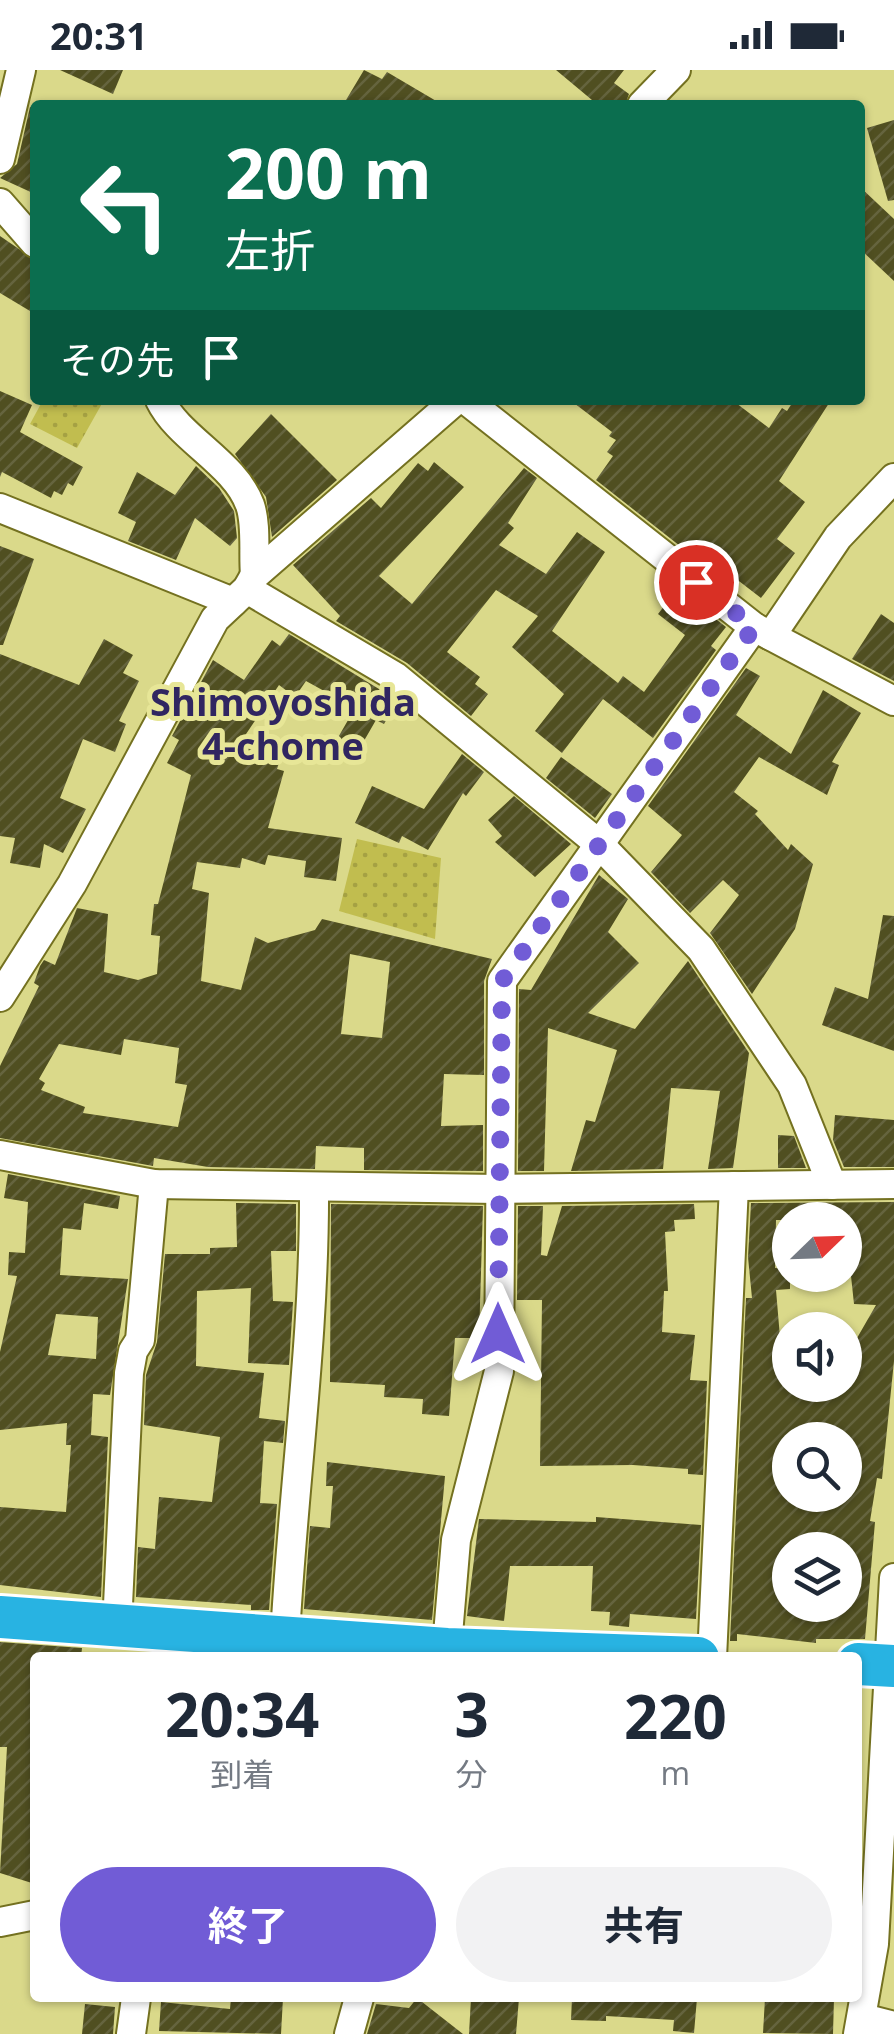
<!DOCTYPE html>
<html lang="ja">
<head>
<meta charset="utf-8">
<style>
  body { margin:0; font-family:"Open Sans","Noto Sans JP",sans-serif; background:#f2f2f3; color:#1f2937; height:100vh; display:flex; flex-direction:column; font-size:38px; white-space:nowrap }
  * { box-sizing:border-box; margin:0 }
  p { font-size:32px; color:#747a83 }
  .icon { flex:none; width:55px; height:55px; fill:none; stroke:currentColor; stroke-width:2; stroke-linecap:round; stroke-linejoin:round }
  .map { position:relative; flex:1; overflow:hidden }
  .drawer { position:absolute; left:30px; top:1582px; width:832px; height:350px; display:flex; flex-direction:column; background:#fff; border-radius:10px; box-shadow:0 2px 8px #0004 }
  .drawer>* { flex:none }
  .guide { position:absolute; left:30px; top:30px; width:835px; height:305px; border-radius:10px; box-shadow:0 2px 8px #0004; background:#0b6e4f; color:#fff; overflow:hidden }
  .needle { width:65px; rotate:67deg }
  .controls { position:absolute; left:772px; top:1132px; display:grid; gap:20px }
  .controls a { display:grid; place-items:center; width:90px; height:90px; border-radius:50%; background:#fff; box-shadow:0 2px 8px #0004; font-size:50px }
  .pin { position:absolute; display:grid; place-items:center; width:85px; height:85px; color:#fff; margin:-42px; border:5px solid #fff; border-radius:50%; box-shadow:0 2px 10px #0007 }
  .me { position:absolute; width:110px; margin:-55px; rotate:0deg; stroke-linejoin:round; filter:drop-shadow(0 0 8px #0008) }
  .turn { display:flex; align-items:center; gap:35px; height:210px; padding:0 30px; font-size:45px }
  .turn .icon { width:130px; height:130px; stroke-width:2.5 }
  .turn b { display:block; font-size:70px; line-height:85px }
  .then { display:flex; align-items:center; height:95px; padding:0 30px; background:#0003; gap:20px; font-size:38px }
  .eta { display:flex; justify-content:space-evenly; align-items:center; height:170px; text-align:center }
  .eta b { font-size:60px; font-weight:700; line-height:70px }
  .button { display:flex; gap:20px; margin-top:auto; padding:20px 30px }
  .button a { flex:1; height:115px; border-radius:60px; background:#715cd6; color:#fff; font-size:40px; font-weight:700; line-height:115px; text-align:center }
  .button a+a { background:#f2f2f3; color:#1f2937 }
  .status { display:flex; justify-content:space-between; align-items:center; height:70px; padding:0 50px; background:#fff; direction:ltr }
  .status svg { height:28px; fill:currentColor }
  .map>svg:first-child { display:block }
  .grass { fill:url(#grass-dots) }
  .building { fill:url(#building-hatch); fill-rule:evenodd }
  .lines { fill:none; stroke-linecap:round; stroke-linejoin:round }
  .minor-casing { stroke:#747120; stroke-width:32 }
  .highway-casing { stroke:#fff; stroke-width:48 }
  .minor { stroke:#fff; stroke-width:28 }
  .highway { stroke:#28b3e2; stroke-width:42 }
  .route { stroke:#715cd6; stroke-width:18; stroke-dasharray:0 32.4 }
  .labels { text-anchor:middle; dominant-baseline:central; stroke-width:10; stroke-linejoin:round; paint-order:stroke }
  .neighbourhood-label { font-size:38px; font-weight:bold; fill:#302661; stroke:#e7e697 }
</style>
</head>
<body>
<div class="status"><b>20:31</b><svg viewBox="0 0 49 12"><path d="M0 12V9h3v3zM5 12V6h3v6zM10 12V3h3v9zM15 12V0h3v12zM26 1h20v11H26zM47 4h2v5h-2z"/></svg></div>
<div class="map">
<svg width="894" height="1964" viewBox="0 0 894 1964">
  <defs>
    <pattern id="grass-dots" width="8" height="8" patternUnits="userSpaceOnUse" patternTransform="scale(2.5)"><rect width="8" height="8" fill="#c1bd4f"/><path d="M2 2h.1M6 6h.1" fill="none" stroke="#a5a143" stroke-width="1.8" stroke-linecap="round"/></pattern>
    <pattern id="building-hatch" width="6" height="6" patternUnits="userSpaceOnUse" patternTransform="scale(2.5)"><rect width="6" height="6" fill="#504f21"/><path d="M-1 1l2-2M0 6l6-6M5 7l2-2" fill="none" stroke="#65643e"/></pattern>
  </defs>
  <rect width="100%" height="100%" fill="#dad98a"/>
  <!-- grass -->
  <g class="grass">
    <polygon points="43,330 104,330 77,378 30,354"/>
    <polygon points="357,769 441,788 435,869 339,841"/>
  </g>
  <!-- building -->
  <g class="building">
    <polygon points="60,0 123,0 113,24"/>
    <polygon points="364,0 382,9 387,2 443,35 343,35"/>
    <polygon points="556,0 624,0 614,13 629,24 625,35 598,35"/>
    <polygon points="30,37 35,39 35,124 0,108 17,94"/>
    <polygon points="894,50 894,130 888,131 867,58"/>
    <polygon points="860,117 894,149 894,211 860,179"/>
    <polygon points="0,166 35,190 35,244 0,223"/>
    <polygon points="0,321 32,335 20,362 83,397 73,416 68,413 62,425 54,421 51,428 2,402 0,407"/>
    <polygon points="570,330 732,330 769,358 782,338 787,341 794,330 831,330 779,411 805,432 777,469 795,483 761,528 722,498 717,505 596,410 613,386 607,382 616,370 609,366 612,362"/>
    <polygon points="271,344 337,410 272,467 266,427 235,384"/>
    <polygon points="434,392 464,417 379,506 412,534 524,398 537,408 508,453 514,458 499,475 546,504 577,462 605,482 552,561 618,613 623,606 644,622 685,565 658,544 677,519 726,557 711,576 716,580 653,668 603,629 562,683 535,661 564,624 512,577 538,546 496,520 447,582 480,607 475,614 488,624 471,646 407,593 336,551 340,546 293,495 371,428 381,438 418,393 428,401"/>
    <polygon points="196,396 219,418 234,441 237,468 230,476 195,448 176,490 128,471 136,452 118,443 137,402 175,425"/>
    <polygon points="0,476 34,489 3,575 0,575"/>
    <polygon points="881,544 894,553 894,611 852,589"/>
    <path d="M289,564l108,66 -13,24 -8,-4 -19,33 -21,-12 19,-33 -49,-27 -11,16 -16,-12 -35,52 29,9 -1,5 10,3 -5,15 7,2 -16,57 74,10 -6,43 -32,-4 2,-16 -38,-6 -3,10 -23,-7 -2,10 -43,-6 -5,27 17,4 -8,88 40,9 14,-53 13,6 47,-13 7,-11 170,40 -8,22v94l-40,-1 -3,52 42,-1v46l-119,-1v-22l-48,-2 -1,23 -107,-2 -54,-9 -1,8 -153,-28v-72l39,-80 -5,-3 6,-17 4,-6 11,5 22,-57 31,6 -4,58 34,8 19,-6 3,-38 -9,-1 3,-31h4l33,-129 -24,-12 12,-23 -7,-4 41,-76 31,20 28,-40 8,6zM350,884l40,8 -8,76 -41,-4zM124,969l55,9 -4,35 12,2 -9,42 -95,-14 2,-6 -44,-17 4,-7 -6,-4 20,-35 62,11z"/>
    <polygon points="104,569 133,585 123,603 139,611 119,651 126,654 115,682 83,669 60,728 86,739 63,783 44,774 40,798 10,793 15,768 0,766 0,584 79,615"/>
    <polygon points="746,598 760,606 736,645 791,684 823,620 861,643 832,692 839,695 827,725 759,687 734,722 758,741 755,744 788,780 791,774 813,794 795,859 752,924 710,863 739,825 723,810 690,843 651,802 682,765 648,736"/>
    <polygon points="462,684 484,702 466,726 463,723 428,780 402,766 399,773 355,753 372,716 424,739"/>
    <polygon points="561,687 612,724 595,748 546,708"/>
    <polygon points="514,726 571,774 535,807 495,772 502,766 488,750"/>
    <polygon points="599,805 628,829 608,862 639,893 588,943 635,959 688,891 749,983 733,1098 708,1099 720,1021 671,1018 663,1099 571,1101 586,1050 595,1052 617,980 548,958 544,1101 518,1101 519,919 531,920"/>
    <polygon points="883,845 894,846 894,981 822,955 835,917 868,929"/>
    <polygon points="835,1045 894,1050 894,1097 844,1097 833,1070"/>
    <polygon points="778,1065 794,1066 806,1098 778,1098"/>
    <path d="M8,1104l112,22 -2,13 -34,-6 -3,27 -18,-2 -3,47 68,4 -18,116 -17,-1 -2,41 17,2 -7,160 -101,-12v-78l66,5 5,-67h-5l1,-22 -67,7v-78l17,-76 -9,-1 1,-23 16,1 3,-51 -24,-4zM56,1244l42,3 -2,42 -48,-4z"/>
    <path d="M894,1132v159l-12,118 -5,-1 -7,43 5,1 -10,117h-49v4l-79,-9v7h-7l16,-343h6l-4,-41 3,-54zM776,1150h69l9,84 22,1 -27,47 -4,33h-61l-8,-95 14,-1v-20l-15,-1zM790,1370h55v55h-55zM790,1480h55v55h-55z"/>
    <polygon points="236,1133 296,1134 296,1181 271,1181 273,1231 293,1232 289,1295 248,1293 251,1218 197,1221 196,1296 264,1303 259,1348 285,1351 283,1373 264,1371 260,1433 277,1434 269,1540 251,1540 251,1535 136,1527 138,1477 155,1479 159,1427 212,1432 220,1367 144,1355 146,1305 157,1272 165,1184 210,1184 210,1178 237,1177"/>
    <polygon points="331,1134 483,1136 479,1268 455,1268 449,1346 422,1344 423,1329 384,1327 385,1315 330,1312"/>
    <polygon points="694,1134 695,1149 674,1150 675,1161 665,1162 668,1221 664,1221 662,1262 695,1265 690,1310 707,1311 703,1405 688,1404 688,1399 633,1395 540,1396 542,1230 517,1230 518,1136 543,1136 541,1185 547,1186 562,1136"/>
    <polygon points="327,1392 445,1406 432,1550 304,1539 310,1456 330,1458 333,1416 326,1416"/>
    <polygon points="596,1447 701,1455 696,1549 630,1544 629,1557 609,1555 610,1542 591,1541 593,1496 510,1496 504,1551 467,1546 479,1449 596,1452"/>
    <polygon points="0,1572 82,1578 81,1588 35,1588 35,1814 0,1803 7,1677 0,1677"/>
    <polygon points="231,1928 283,1928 281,1964 159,1961 161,1932 230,1939"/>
    <polygon points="417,1928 463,1964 367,1964 376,1934 409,1938"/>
    <polygon points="471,1928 519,1928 516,1964 469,1964"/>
    <polygon points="572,1928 697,1928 694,1963 673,1961 674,1950 606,1946 606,1951 571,1950"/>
    <polygon points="765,1928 834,1928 833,1964 763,1963"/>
    <polygon points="85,1934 115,1937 113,1964 82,1964"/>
  </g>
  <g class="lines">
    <defs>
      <g id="minor">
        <polyline points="642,35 676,0"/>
        <polyline points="0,89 21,0"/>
        <polyline points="0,133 35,173"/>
        <path d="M160,330c19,39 75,63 90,105 7,20 3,50 5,70"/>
        <polyline points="466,330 754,557 894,631"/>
        <polyline points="0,438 233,532"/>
        <polyline points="247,519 396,607 599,774 701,879 792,1015 832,1115"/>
        <polyline points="771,566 838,467 894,408"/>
        <polyline points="0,927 72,814 215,549 247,519 255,505 456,330"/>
        <polyline points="0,1085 154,1114 498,1119 894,1114"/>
        <polyline points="117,1556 129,1303 133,1281 140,1270 154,1114"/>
        <path d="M285,1567c8,-150 30,-300 29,-450"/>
        <polyline points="446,1588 456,1470 499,1301 502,911 754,557"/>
        <polyline points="712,1588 734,1116"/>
        <polyline points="0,1852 35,1845"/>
        <polyline points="863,1948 894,1956"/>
        <polyline points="131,1964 136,1928"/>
        <polyline points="349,1964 359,1928"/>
        <polyline points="858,1964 874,1874 894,1508"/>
      </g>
      <g id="highway">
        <polyline points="0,1547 447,1579 698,1588"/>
        <polyline points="858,1594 894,1596"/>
      </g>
    </defs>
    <!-- minor casing -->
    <use href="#minor" class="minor-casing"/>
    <!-- highway casing -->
    <use href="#highway" class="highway-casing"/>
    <!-- minor -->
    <use href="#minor" class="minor"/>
    <!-- highway -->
    <use href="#highway" class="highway"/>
  </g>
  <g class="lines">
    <!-- route -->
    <polyline class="route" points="498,1264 502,911 754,557 696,512"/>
  </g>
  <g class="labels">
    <!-- neighbourhood labels -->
    <g class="neighbourhood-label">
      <text x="283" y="631">Shimoyoshida<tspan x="283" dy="44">4-chome</tspan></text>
    </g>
  </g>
</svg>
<div class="controls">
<a><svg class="needle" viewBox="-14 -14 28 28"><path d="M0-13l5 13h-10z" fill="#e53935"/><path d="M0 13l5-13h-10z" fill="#747a83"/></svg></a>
<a><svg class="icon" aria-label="sound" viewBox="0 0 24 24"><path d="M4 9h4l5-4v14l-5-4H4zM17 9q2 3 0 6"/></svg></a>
<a><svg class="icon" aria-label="search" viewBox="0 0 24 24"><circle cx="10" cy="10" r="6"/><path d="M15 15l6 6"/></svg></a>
<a><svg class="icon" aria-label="layers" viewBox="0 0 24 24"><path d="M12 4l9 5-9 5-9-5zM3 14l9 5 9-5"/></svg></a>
</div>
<div class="pin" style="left:696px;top:512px;background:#d93025"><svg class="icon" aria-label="arrive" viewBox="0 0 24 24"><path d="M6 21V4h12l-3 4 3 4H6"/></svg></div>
<svg class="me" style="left:498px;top:1264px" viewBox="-20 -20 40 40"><path d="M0-17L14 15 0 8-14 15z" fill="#715cd6" stroke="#fff" stroke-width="4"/></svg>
<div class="guide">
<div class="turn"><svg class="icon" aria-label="left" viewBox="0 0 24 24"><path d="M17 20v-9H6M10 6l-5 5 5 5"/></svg><div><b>200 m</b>左折</div></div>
<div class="then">その先<svg class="icon" aria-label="arrive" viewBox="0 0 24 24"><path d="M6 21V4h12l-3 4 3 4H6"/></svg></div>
</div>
<section class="drawer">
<div class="eta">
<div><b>20:34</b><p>到着</p></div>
<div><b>3</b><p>分</p></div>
<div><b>220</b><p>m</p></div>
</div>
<div class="button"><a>終了</a><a>共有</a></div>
</section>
</div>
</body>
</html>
